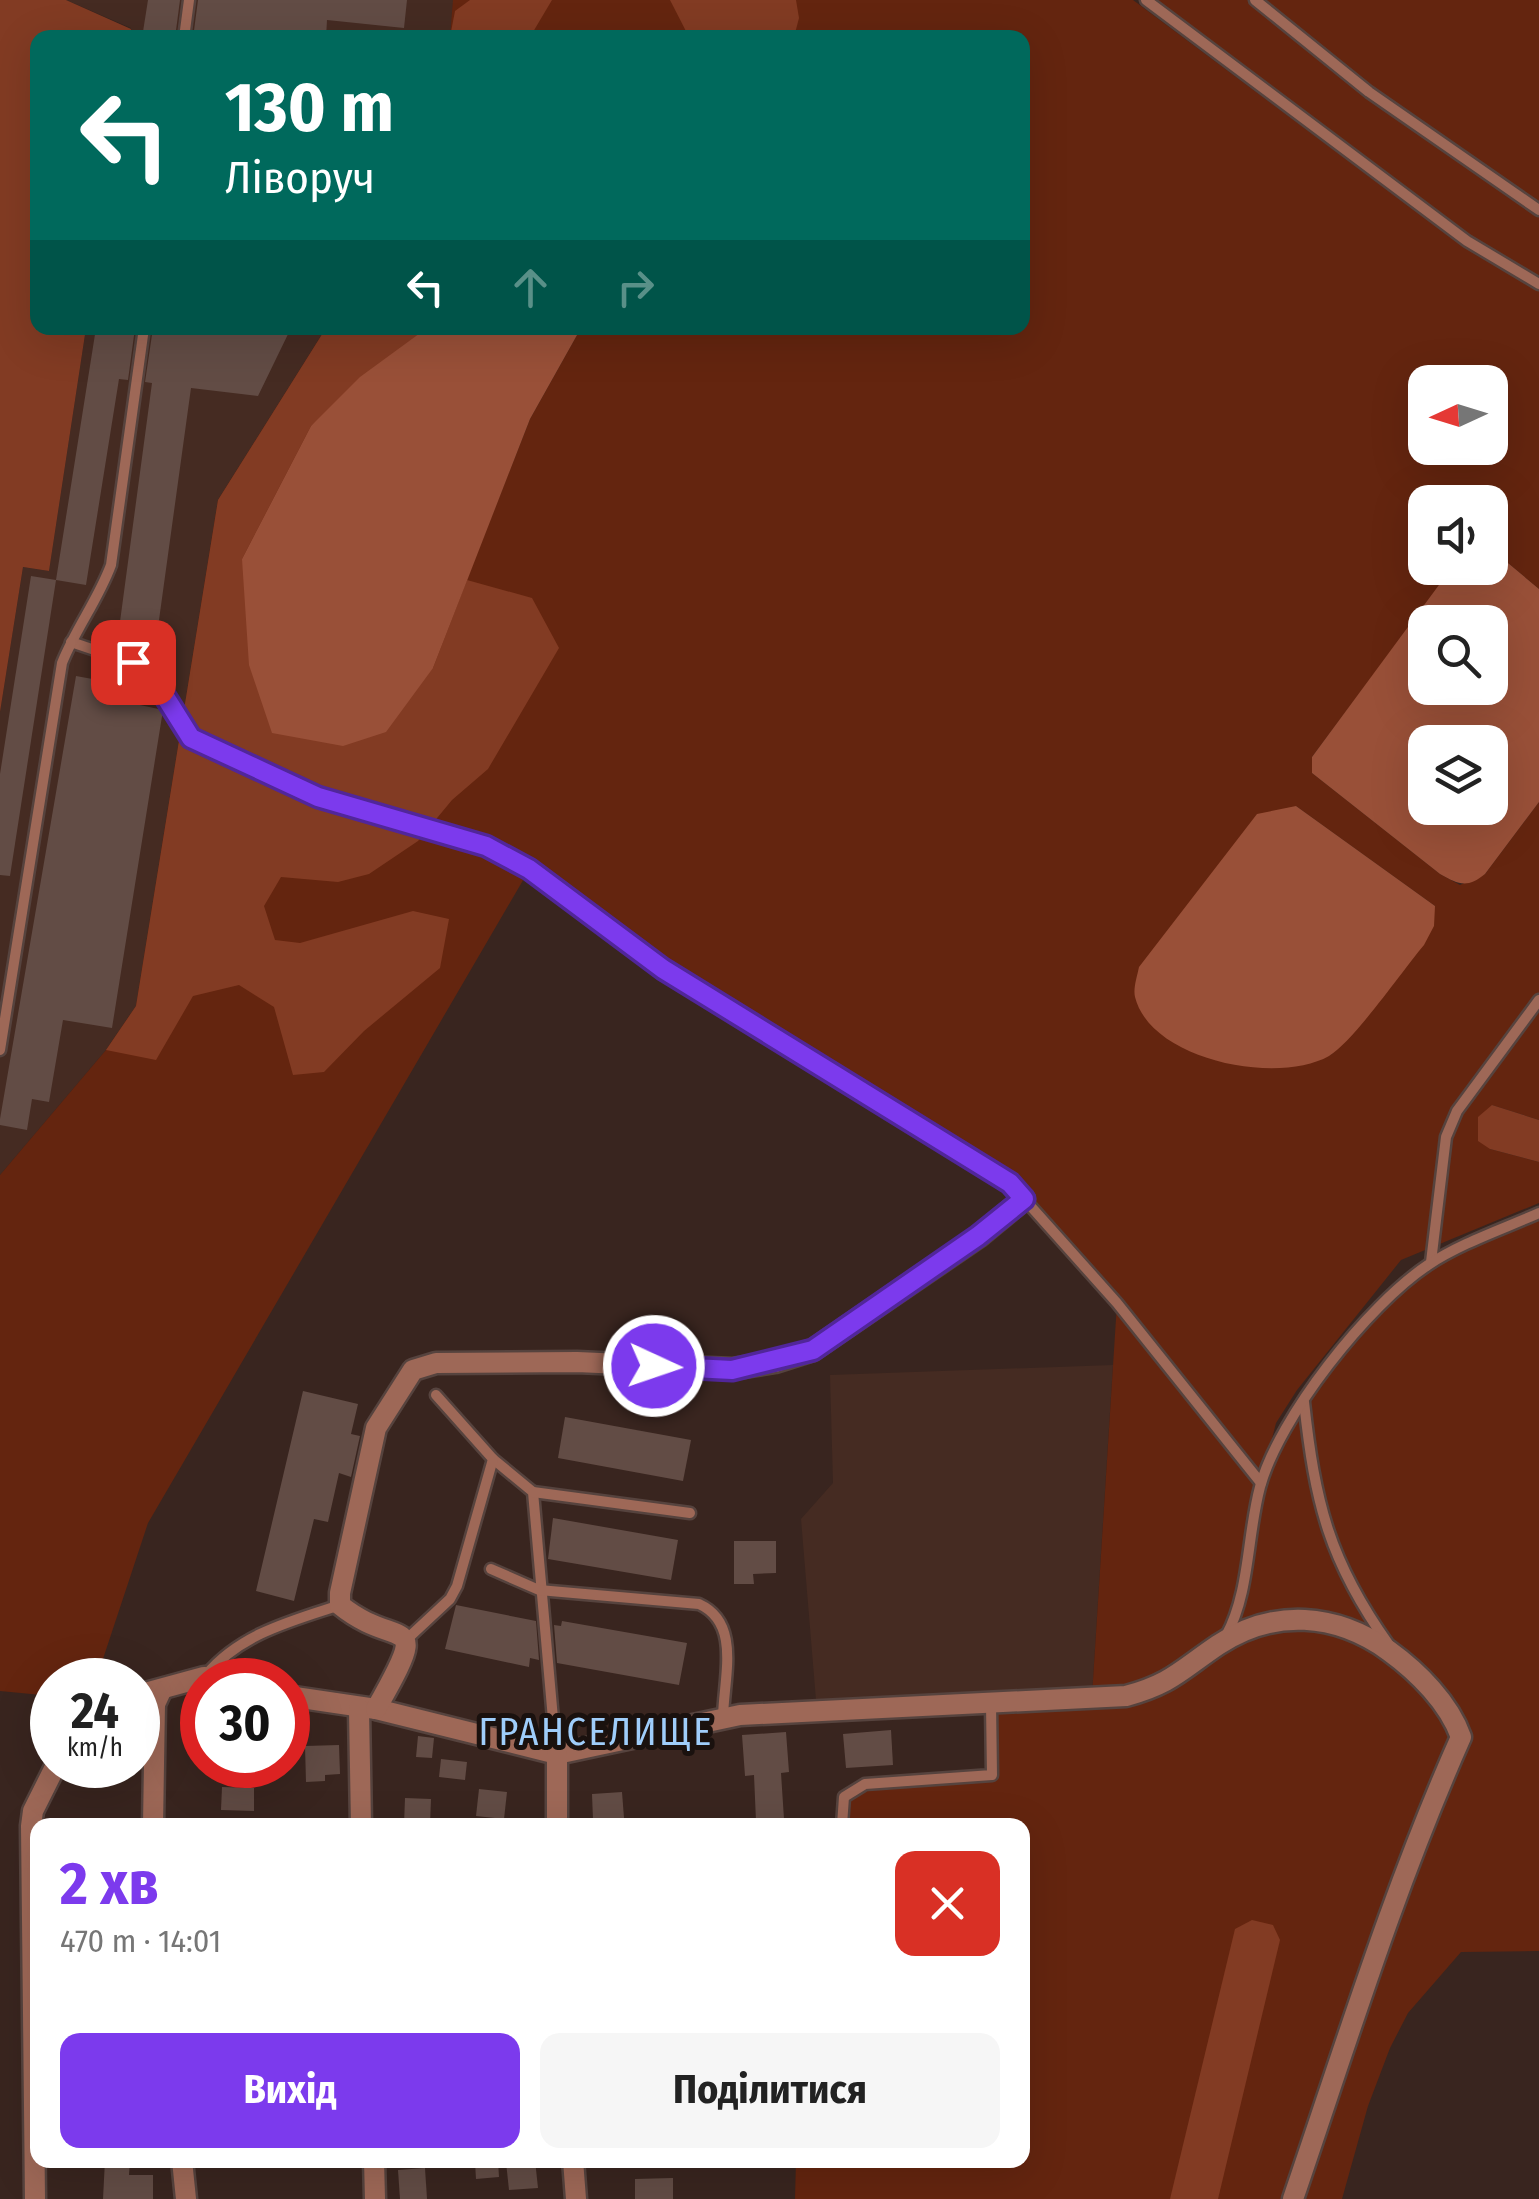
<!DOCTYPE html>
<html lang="uk">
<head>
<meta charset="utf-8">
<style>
  body { margin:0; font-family:"Fira Sans Condensed",sans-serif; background:#f6f6f6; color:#222; height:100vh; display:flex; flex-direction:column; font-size:38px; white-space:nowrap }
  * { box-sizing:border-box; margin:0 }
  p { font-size:32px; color:#767676 }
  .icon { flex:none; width:55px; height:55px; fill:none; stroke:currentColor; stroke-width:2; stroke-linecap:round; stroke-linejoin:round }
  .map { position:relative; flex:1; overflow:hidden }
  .sheet { position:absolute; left:30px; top:1818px; width:1000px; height:350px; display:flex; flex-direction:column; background:#fff; border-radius:20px; box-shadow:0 10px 40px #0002 }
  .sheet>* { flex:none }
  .hud { position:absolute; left:30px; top:30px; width:1000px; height:305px; border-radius:20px; box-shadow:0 10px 40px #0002; background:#00695c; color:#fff; overflow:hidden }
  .needle { width:65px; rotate:266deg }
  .fabs { position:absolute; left:1408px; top:365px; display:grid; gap:20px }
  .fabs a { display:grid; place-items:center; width:100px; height:100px; border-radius:20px; background:#fff; box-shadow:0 10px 40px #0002; font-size:50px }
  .speed { position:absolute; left:30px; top:1658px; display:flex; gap:20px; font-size:50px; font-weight:700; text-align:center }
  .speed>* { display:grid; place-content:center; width:130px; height:130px; border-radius:50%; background:#fff; box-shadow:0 10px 40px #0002; line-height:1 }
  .speed small { font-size:25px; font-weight:400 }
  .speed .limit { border:15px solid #d22; background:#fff; color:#111 }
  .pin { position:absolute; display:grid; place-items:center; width:85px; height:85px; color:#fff; margin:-42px; border-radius:20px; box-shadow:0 5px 15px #0006 }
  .me { position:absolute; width:110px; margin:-55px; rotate:93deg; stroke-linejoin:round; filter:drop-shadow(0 0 8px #0008) }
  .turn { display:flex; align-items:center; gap:35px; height:210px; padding:0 30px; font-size:45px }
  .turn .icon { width:130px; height:130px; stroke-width:2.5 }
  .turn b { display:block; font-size:70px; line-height:85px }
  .lanes { display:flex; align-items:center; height:95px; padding:0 30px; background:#0003; justify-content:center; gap:50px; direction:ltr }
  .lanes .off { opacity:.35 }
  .round { display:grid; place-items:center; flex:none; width:105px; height:105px; border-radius:20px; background:#f6f6f6 }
  .head { display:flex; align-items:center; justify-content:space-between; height:170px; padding:0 30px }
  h1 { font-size:60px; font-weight:700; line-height:75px; color:#7c3aed }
  .action { display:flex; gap:20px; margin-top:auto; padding:20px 30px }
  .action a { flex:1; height:115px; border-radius:20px; background:#7c3aed; color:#fff; font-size:40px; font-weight:700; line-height:115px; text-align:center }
  .action a+a { background:#f6f6f6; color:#222 }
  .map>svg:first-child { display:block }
  .built { fill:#452b22 }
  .green { fill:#64250f; fill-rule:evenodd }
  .forest { fill:#823b23 }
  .water { fill:#995038; fill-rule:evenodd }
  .building { fill:#624c45 }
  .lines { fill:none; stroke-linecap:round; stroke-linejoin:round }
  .service-casing { stroke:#56433e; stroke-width:15 }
  .minor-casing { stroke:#56433e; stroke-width:25 }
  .service { stroke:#9e6857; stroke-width:10 }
  .minor { stroke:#9e6857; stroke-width:20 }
  .route-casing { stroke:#51269a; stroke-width:25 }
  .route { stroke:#7c3aed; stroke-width:18 }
  .labels { text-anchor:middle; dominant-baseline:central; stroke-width:10; stroke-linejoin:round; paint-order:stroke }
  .quarter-label { font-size:38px; letter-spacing:2.5px; fill:#9fcdfa; stroke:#1a110e }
</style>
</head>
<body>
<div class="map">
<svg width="1539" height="2199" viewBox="0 0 1539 2199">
  <rect width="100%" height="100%" fill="#39251f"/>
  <!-- built -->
  <g class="built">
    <polygon points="66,0 453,0 455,11 450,37 130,38 131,28"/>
    <polygon points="86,328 326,328 218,500 136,1006 106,1050 0,1175 0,712 23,567 49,571"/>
    <polygon points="1113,1365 1092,1696 817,1712 801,1519 833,1483 830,1375"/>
  </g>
  <!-- green -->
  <g class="green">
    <path d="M453,0h680l331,247 75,43v299l-49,-41v-46h-65v66h28l-141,189v16l128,101 20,11 25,-11 54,-72v318l-47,-15 -2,44 49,13v41l-138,57 -104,130 -21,33 -13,51c35,-75 96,-163 165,-209 32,-22 75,-35 111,-52v738l-78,1 -53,61 -18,35 -22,58 -26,93h-547l1,-39h226v-335h-180l-1,-15 11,-21 139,-14v-71l101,-8 25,-393 -107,-120 -347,-214 -134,-99 -381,653 -52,157h-44v16l-52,-5v-516l106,-125 30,-44 82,-506 108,-172h101l5,340 98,-249 51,-91h441v-290l-572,-1zM1425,382h65v66h-65zM1296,806l139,100 -103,148c-39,17 -75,14 -116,6z"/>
    <polygon points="1146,0 1539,0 1539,284 1467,241"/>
  </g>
  <!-- forest -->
  <g class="forest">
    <polygon points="0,0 66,0 131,29 130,37 38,38 38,328 86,328 49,571 23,567 0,712"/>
    <polygon points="470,0 552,0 530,37 450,37 455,11"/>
    <polygon points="670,0 796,0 799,18 794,37 689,37"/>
    <polygon points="326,328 427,328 311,426 242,559 433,668 467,580 532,598 559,648 488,769 452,800 418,841 369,874 338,882 281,877 264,906 275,940 300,943 413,911 449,919 440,968 364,1031 324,1072 293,1075 274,1007 239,985 193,996 156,1060 106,1050 136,1006 218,500"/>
    <polygon points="1492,1105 1539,1120 1539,1162 1490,1149 1478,1141 1478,1117"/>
    <polygon points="1252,1920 1273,1925 1280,1940 1218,2199 1170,2199 1235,1929"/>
  </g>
  <!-- water -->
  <g class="water">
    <polygon points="427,328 581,328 530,419 433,668 386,732 343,746 272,733 249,665 242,559 311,426 360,377"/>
    <path d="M1490,548l49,41v213l-54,72c-18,15 -27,10 -45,0l-128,-101v-16l138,-187 40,-2zM1425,622h65v66h-65zM1425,742h65v66h-65z"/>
    <path d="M1296,806l139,100 -1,20 -10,19c-21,25 -71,97 -95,111 -51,29 -178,5 -194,-59 -2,-9 2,-20 4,-30l118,-153z"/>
  </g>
  <!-- building -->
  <g class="building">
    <polygon points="148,0 180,0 175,38 142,38"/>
    <polygon points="198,0 407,0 404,28 327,20 326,38 193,38"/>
    <polygon points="96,328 135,328 128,380 119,379 86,585 56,580"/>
    <polygon points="153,328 291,328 258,396 191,388 155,649 117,644 152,383 145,382"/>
    <polygon points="31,576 56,580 10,876 0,875 0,774"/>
    <polygon points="76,676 120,684 117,700 163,710 112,1028 63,1020 49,1102 32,1099 27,1130 0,1125 0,1119"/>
    <polygon points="303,1391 358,1404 351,1434 360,1436 351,1477 339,1473 328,1522 314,1519 294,1601 256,1591"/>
    <polygon points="565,1417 691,1440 683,1481 558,1458"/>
    <polygon points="553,1518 678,1540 671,1580 548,1559"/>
    <polygon points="734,1541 776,1541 776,1573 753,1574 754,1584 734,1584"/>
    <polygon points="456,1605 536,1621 539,1660 530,1658 529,1667 445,1649"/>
    <polygon points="562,1621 687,1643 679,1685 557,1663 554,1625 561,1626"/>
    <polygon points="891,1730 893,1765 846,1768 843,1734"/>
    <polygon points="786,1732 789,1772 781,1773 784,1819 756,1821 754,1775 745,1776 742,1735"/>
    <polygon points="418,1736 434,1738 432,1758 416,1757"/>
    <polygon points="339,1745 340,1774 325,1775 325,1781 306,1782 305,1746"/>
    <polygon points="441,1759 467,1762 465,1780 439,1777"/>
    <polygon points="222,1787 254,1788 254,1811 221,1810"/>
    <polygon points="479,1789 507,1792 504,1819 476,1816"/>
    <polygon points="622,1792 624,1818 593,1820 592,1794"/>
    <polygon points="405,1798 431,1799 430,1825 404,1825"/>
    <polygon points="105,2160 130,2160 129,2175 153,2175 153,2199 103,2199"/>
    <polygon points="498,2160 499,2177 476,2179 475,2162"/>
    <polygon points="535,2160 538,2188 509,2190 506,2162"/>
    <polygon points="425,2168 427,2199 400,2199 398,2170"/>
    <polygon points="673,2178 673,2199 635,2199 635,2179"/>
  </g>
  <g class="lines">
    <defs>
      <g id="service">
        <polyline points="1146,0 1467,241 1539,284"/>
        <polyline points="1255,0 1369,92 1539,210"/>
        <polyline points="184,38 189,0"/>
        <polyline points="71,642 133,663 156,682 191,738 318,797 486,847 529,869 663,969 1010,1183 1117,1303 1261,1483"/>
        <path d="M0,1050l62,-387c14,-35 36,-63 49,-98l33,-237"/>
        <polyline points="1431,1262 1446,1137 1457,1111 1539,1000"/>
        <path d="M1304,1402c11,101 25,159 85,243"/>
        <polyline points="493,1459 533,1492 556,1753"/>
        <polyline points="533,1492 690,1513"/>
        <path d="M491,1569l48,21 160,14c42,19 25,72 24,113"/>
        <path d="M1226,1636c24,-44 21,-101 34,-149 19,-70 108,-182 168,-222 33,-22 75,-36 111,-52"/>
        <polyline points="406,1640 450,1599 457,1586 493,1459 436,1395"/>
        <path d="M206,1675c34,-41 85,-54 134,-70"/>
        <polyline points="842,1825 844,1797 865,1784 992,1775 991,1704"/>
      </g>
      <g id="minor">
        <polyline points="138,1695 204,1677 229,1680"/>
        <path d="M288,1696l88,13 181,45 183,-39 386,-19c45,-12 55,-26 92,-51 56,-37 118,-32 171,6 29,21 60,52 72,86 -67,150 -115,307 -168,462"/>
        <polyline points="359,1709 361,1825"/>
        <path d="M376,1709c58,-102 23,-56 -36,-104v-12l36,-165 37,-58 23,-7 141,-1 155,7 43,-7 38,-12 165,-113 46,-38"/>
        <polyline points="557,1754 557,1825"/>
        <polyline points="153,1825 155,1704 161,1691"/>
        <polyline points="182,2160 186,2199"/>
        <polyline points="374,2160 375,2199"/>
        <polyline points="573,2160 576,2199"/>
        <polyline points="35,2199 31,1826 33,1811 56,1765"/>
      </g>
    </defs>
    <!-- service casing -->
    <use href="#service" class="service-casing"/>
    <!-- minor casing -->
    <use href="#minor" class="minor-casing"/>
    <!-- service -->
    <use href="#service" class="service"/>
    <!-- minor -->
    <use href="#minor" class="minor"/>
  </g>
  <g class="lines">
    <defs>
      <polyline id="route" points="133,662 156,682 191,738 318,797 486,846 529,869 663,969 1010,1183 1024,1199 978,1236 813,1350 732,1370 654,1366"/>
    </defs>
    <!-- route casing -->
    <use href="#route" class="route-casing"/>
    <!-- route -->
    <use href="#route" class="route"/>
  </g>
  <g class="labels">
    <!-- quarter labels -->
    <g class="quarter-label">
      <text x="596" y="1732">ГРАНСЕЛИЩЕ</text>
    </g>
  </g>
</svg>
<div class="fabs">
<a><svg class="needle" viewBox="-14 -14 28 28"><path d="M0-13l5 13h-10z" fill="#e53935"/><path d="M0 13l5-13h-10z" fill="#767676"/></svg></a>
<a><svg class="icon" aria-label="sound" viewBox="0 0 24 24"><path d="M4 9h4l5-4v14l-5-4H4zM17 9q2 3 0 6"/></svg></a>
<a><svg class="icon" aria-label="search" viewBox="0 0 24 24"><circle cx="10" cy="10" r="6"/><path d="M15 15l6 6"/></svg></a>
<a><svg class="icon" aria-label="layers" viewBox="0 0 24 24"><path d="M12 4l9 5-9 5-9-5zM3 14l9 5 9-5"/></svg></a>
</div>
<div class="speed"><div>24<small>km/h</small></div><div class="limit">30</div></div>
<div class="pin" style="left:133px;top:662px;background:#d93025"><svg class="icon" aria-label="arrive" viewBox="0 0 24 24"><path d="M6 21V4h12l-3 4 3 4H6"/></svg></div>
<svg class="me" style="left:654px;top:1366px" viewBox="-20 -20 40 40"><circle r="17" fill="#7c3aed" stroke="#fff" stroke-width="3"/><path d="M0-11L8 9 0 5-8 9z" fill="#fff"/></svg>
<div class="hud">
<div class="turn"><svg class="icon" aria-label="left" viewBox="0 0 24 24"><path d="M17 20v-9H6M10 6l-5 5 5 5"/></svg><div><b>130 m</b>Ліворуч</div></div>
<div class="lanes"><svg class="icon" aria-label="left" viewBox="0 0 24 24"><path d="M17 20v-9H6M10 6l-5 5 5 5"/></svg><svg class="icon off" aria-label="ahead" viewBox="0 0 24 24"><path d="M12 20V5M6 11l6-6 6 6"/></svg><svg class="icon off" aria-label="right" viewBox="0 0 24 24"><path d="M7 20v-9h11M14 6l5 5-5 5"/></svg></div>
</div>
<section class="sheet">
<div class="head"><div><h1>2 хв</h1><p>470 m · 14:01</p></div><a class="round" style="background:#d93025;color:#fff"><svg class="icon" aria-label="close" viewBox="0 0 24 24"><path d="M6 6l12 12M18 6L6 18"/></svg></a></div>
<div class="action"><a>Вихід</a><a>Поділитися</a></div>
</section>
</div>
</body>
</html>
